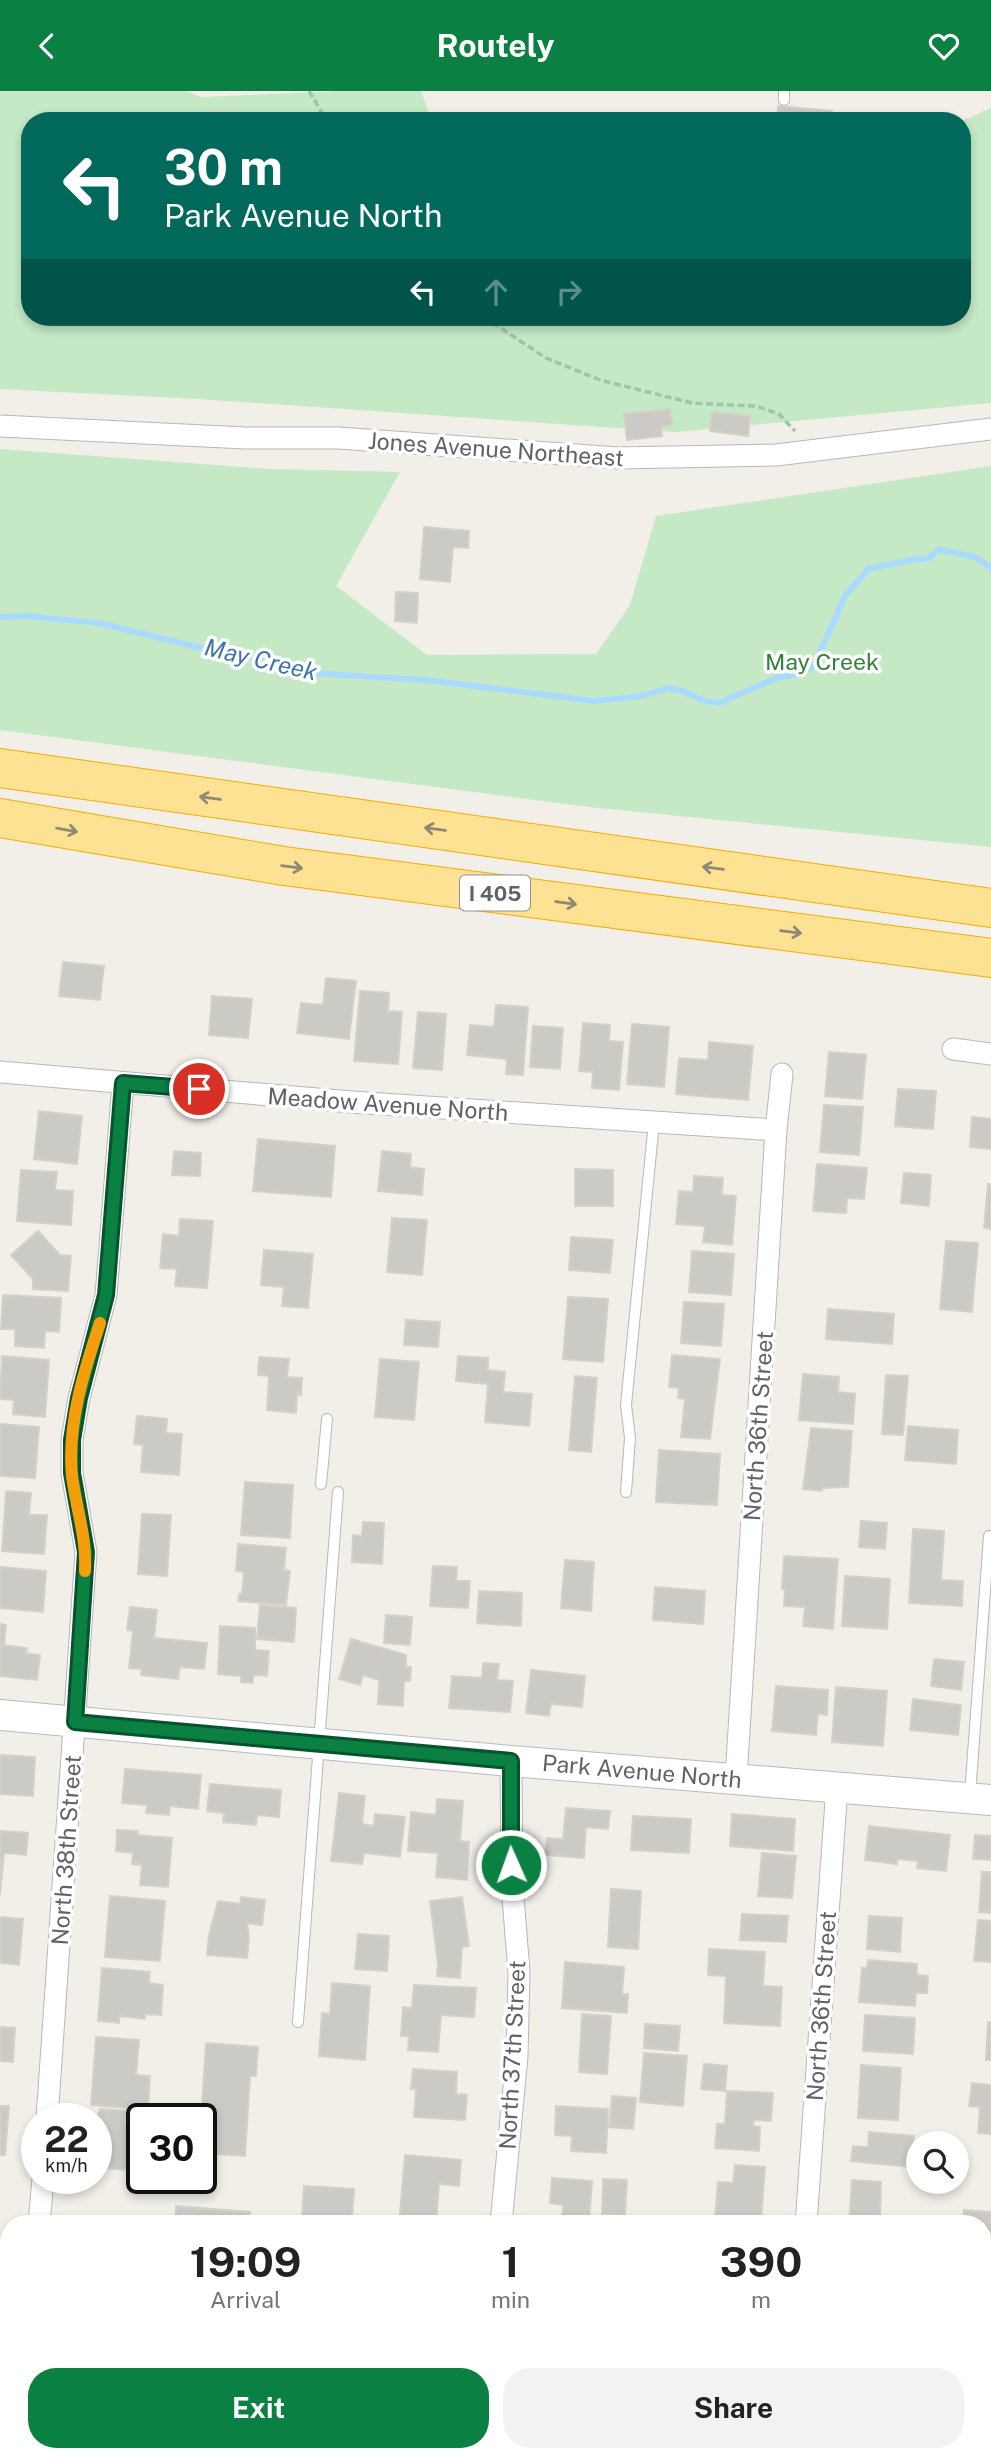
<!DOCTYPE html>
<html lang="en">
<head>
<meta charset="utf-8">
<style>
  body { margin:0; font-family:"Public Sans",sans-serif; background:#f2f2f2; color:#222; height:100vh; display:flex; flex-direction:column; font-size:26px; white-space:nowrap }
  * { box-sizing:border-box; margin:0 }
  p { font-size:23px; color:#767676 }
  .icon { flex:none; width:38px; height:38px; fill:none; stroke:currentColor; stroke-width:2; stroke-linecap:round; stroke-linejoin:round }
  .map { position:relative; flex:1; overflow:hidden }
  .side { position:absolute; left:0px; top:2124px; width:992px; height:247px; display:flex; flex-direction:column; background:#fff; border-radius:28px 28px 0 0; box-shadow:0 4px 10px #0003 }
  .side>* { flex:none }
  .hud { position:absolute; left:21px; top:21px; width:950px; height:214px; border-radius:28px; box-shadow:0 4px 10px #0003; background:#00695c; color:#fff; overflow:hidden }
  .buttons { position:absolute; left:906px; top:2040px; display:grid; gap:14px }
  .buttons a { display:grid; place-items:center; width:63px; height:63px; border-radius:50%; background:#fff; box-shadow:0 4px 10px #0003; font-size:35px }
  .speed { position:absolute; left:21px; top:2012px; display:flex; gap:14px; font-size:35px; font-weight:700; text-align:center }
  .speed>* { display:grid; place-content:center; width:91px; height:91px; border-radius:50%; background:#fff; box-shadow:0 4px 10px #0003; line-height:1 }
  .speed small { font-size:18px; font-weight:400 }
  .speed .limit { border:4px solid #111; border-radius:10px; background:#fff; color:#111 }
  .pin { position:absolute; display:grid; place-items:center; width:60px; height:60px; color:#fff; margin:-30px; border:4px solid #fff; border-radius:50%; box-shadow:0 2px 7px #0007 }
  .me { position:absolute; width:77px; margin:-38px; rotate:358deg; stroke-linejoin:round; filter:drop-shadow(0 0 5px #0008) }
  .turn { display:flex; align-items:center; gap:24px; height:147px; padding:0 28px; font-size:32px }
  .turn .icon { width:91px; height:91px; stroke-width:2.5 }
  .turn b { display:block; font-size:49px; line-height:60px }
  .lanes { display:flex; align-items:center; height:66px; padding:0 28px; background:#0003; justify-content:center; gap:35px; direction:ltr }
  .lanes .off { opacity:.35 }
  .eta { display:flex; justify-content:space-evenly; align-items:center; height:119px; text-align:center }
  .eta b { font-size:42px; font-weight:700; line-height:49px }
  .action { display:flex; gap:14px; margin-top:auto; padding:14px 28px }
  .action a { flex:1; height:80px; border-radius:28px; background:#0b8043; color:#fff; font-size:28px; font-weight:700; line-height:80px; text-align:center }
  .action a+a { background:#f2f2f2; color:#222 }
  header { display:flex; justify-content:space-between; align-items:center; height:91px; padding:0 28px; background:#0b8043; color:#fff; font-size:32px; font-weight:700 }
  .map>svg:first-child { display:block }
  .green { fill:#c5e8c5 }
  .lines { fill:none; stroke-linecap:round; stroke-linejoin:round }
  .stream { stroke:#aadaff; stroke-width:6 }
  .building { fill:#cccac5; stroke:#d6d1c6; stroke-width:2 }
  .lane-casing { stroke:#b5b8bc; stroke-width:12 }
  .street-casing { stroke:#b5b8bc; stroke-width:23 }
  .secondary-casing { stroke:#b6babf; stroke-width:32 }
  .highway-casing { stroke:#f9ab00; stroke-width:40 }
  .path { stroke:#9cc7a9; stroke-width:3.5; stroke-dasharray:7 3.5; stroke-linecap:butt }
  .lane { stroke:#fff; stroke-width:10 }
  .street { stroke:#fff; stroke-width:21 }
  .secondary { stroke:#fff; stroke-width:30 }
  .highway { stroke:#fde293; stroke-width:38 }
  .oneway { stroke:#8e8975 }
  .route-casing { stroke:#07532c; stroke-width:18 }
  .route { stroke:#0b8043; stroke-width:12 }
  .slow { stroke:#f59e0b; stroke-width:12 }
  .labels { text-anchor:middle; dominant-baseline:central; stroke-width:7; stroke-linejoin:round; paint-order:stroke }
  .shield { fill:#fff; stroke:#8f9295; stroke-width:2 }
  .shield-label { font-size:21px; font-weight:bold; fill:#5f6368 }
  .street-label { font-size:23px; fill:#5f6368; stroke:#fff }
  .park-label { font-size:23px; fill:#348238; stroke:#fff }
  .water-label { font-size:24px; font-style:italic; fill:#4174aa; stroke:#fff }
</style>
</head>
<body>
<header><svg class="icon" aria-label="back" viewBox="0 0 24 24"><path d="M15 5l-7 7 7 7"/></svg>Routely<svg class="icon" aria-label="heart" viewBox="0 0 24 24"><path d="M12 20l-8-8c-3-5 5-10 8-4 3-6 11-1 8 4z"/></svg></header>
<div class="map">
<svg width="991" height="2370" viewBox="0 0 991 2370">
  <rect width="100%" height="100%" fill="#f1efe8"/>
  <!-- green -->
  <g class="green">
    <polygon points="0,0 186,0 201,6 343,0 421,0 432,30 30,30 30,226 584,226 589,228 605,226 962,226 962,30 991,17 991,312 675,341 198,308 0,298"/>
    <polygon points="0,358 270,378 400,381 336,495 427,564 596,563 630,514 656,425 991,375 991,756 589,716 0,639"/>
  </g>
  <g class="lines">
    <!-- stream -->
    <polyline class="stream" points="0,526 27,525 98,532 202,557 268,569 307,582 427,589 594,610 643,605 667,597 682,600 705,610 719,612 777,587 802,582 814,575 845,505 868,478 911,469 929,467 939,458 975,466 991,477"/>
  </g>
  <!-- building -->
  <g class="building">
    <polygon points="778,15 832,20 831,30 777,30"/>
    <polygon points="670,318 672,334 661,336 662,345 627,349 624,323"/>
    <polygon points="712,321 750,325 748,345 710,340"/>
    <polygon points="424,436 469,440 468,457 453,456 450,491 420,488"/>
    <polygon points="396,501 418,502 417,532 395,530"/>
    <polygon points="63,871 104,875 100,909 59,905"/>
    <polygon points="326,887 356,890 349,948 297,942 301,912 323,914"/>
    <polygon points="360,900 389,902 388,920 402,921 398,973 354,970"/>
    <polygon points="212,905 252,908 248,947 209,944"/>
    <polygon points="496,914 528,916 523,984 506,983 507,968 467,964 470,934 494,936"/>
    <polygon points="418,921 446,923 442,979 413,977"/>
    <polygon points="583,932 610,934 609,950 623,951 619,999 592,997 593,981 579,980"/>
    <polygon points="632,933 669,936 664,996 627,993"/>
    <polygon points="533,935 563,937 560,978 530,976"/>
    <polygon points="709,951 753,955 748,1009 676,1003 679,967 708,969"/>
    <polygon points="829,961 866,964 862,1008 825,1005"/>
    <polygon points="898,998 936,1000 933,1038 895,1035"/>
    <polygon points="824,1014 863,1016 859,1064 820,1061"/>
    <polygon points="39,1020 82,1025 77,1073 34,1068"/>
    <polygon points="972,1026 991,1028 991,1058 970,1056"/>
    <polygon points="258,1048 335,1055 331,1106 253,1100"/>
    <polygon points="174,1060 201,1062 200,1085 172,1084"/>
    <polygon points="382,1060 411,1063 410,1076 424,1078 422,1104 378,1100"/>
    <polygon points="817,1073 867,1077 864,1108 847,1107 846,1122 813,1120"/>
    <polygon points="575,1078 613,1079 613,1115 575,1115"/>
    <polygon points="21,1079 57,1081 55,1099 73,1100 71,1134 17,1130"/>
    <polygon points="904,1082 931,1084 929,1115 901,1112"/>
    <polygon points="694,1085 723,1087 722,1104 736,1105 732,1154 703,1151 705,1135 676,1133 679,1100 693,1101"/>
    <polygon points="988,1093 991,1093 991,1138 984,1137"/>
    <polygon points="392,1127 427,1129 422,1184 387,1181"/>
    <polygon points="180,1128 213,1130 207,1197 175,1195 177,1178 160,1177 163,1143 179,1145"/>
    <polygon points="38,1140 60,1164 71,1165 68,1200 33,1198 33,1188 11,1164"/>
    <polygon points="571,1146 613,1149 610,1182 569,1179"/>
    <polygon points="946,1150 978,1152 972,1221 940,1218"/>
    <polygon points="264,1159 313,1163 308,1217 282,1215 284,1196 261,1194"/>
    <polygon points="692,1160 734,1163 731,1204 689,1201"/>
    <polygon points="3,1204 61,1207 59,1241 45,1240 44,1257 15,1255 15,1238 1,1238"/>
    <polygon points="568,1206 608,1208 603,1271 563,1268"/>
    <polygon points="684,1211 724,1213 721,1255 681,1252"/>
    <polygon points="828,1218 894,1223 892,1253 826,1248"/>
    <polygon points="406,1229 440,1231 438,1256 404,1254"/>
    <polygon points="672,1264 720,1268 710,1348 681,1346 685,1308 678,1307 679,1297 669,1296"/>
    <polygon points="2,1265 49,1269 45,1326 13,1323 14,1309 0,1308"/>
    <polygon points="458,1265 488,1267 488,1279 505,1281 503,1301 532,1303 529,1335 485,1331 488,1293 456,1290"/>
    <polygon points="259,1266 289,1268 287,1286 302,1287 301,1304 297,1303 296,1322 267,1319 269,1285 258,1284"/>
    <polygon points="380,1268 419,1271 414,1329 375,1326"/>
    <polygon points="803,1283 839,1286 838,1301 855,1303 853,1333 799,1329"/>
    <polygon points="886,1284 908,1285 903,1344 882,1343"/>
    <polygon points="575,1285 597,1287 591,1361 569,1359"/>
    <polygon points="137,1325 167,1328 166,1342 182,1343 179,1384 141,1381 143,1354 134,1353"/>
    <polygon points="0,1333 39,1336 35,1387 0,1385"/>
    <polygon points="908,1335 958,1339 956,1373 905,1369"/>
    <polygon points="811,1337 852,1340 848,1396 822,1397 822,1400 803,1398"/>
    <polygon points="659,1359 720,1363 717,1414 656,1411"/>
    <polygon points="245,1391 293,1394 290,1447 241,1444"/>
    <polygon points="6,1400 31,1402 29,1424 47,1424 44,1463 2,1460"/>
    <polygon points="142,1423 171,1424 167,1485 138,1483"/>
    <polygon points="861,1430 887,1432 885,1458 859,1456"/>
    <polygon points="363,1431 384,1432 382,1473 352,1471 353,1444 362,1445"/>
    <polygon points="913,1438 944,1440 941,1489 963,1490 962,1515 909,1512"/>
    <polygon points="238,1453 286,1457 284,1479 290,1480 286,1514 238,1510 239,1503 242,1503 244,1481 236,1480"/>
    <polygon points="784,1465 838,1468 833,1538 803,1535 805,1516 784,1515 785,1499 782,1498"/>
    <polygon points="565,1469 594,1471 591,1520 561,1517"/>
    <polygon points="433,1475 457,1476 456,1490 470,1490 468,1517 430,1515"/>
    <polygon points="0,1476 46,1480 43,1521 0,1517"/>
    <polygon points="845,1485 890,1488 887,1538 842,1535"/>
    <polygon points="655,1496 705,1500 703,1533 653,1529"/>
    <polygon points="479,1500 522,1502 521,1535 477,1532"/>
    <polygon points="260,1514 296,1517 294,1551 257,1548"/>
    <polygon points="130,1516 157,1519 154,1547 207,1552 204,1578 180,1576 178,1588 141,1584 142,1578 129,1577 133,1540 127,1539"/>
    <polygon points="386,1524 412,1526 410,1554 384,1552"/>
    <polygon points="0,1533 6,1534 4,1554 27,1557 26,1562 40,1564 37,1589 0,1585"/>
    <polygon points="220,1535 255,1537 255,1559 269,1560 267,1585 253,1584 253,1592 241,1591 241,1585 218,1583"/>
    <polygon points="351,1548 406,1564 406,1576 411,1576 410,1590 404,1590 403,1615 378,1613 379,1589 363,1584 360,1594 339,1588"/>
    <polygon points="934,1568 964,1571 961,1599 931,1595"/>
    <polygon points="483,1572 499,1573 497,1589 513,1590 510,1621 449,1617 452,1585 482,1587"/>
    <polygon points="531,1579 585,1585 582,1616 551,1613 549,1625 526,1622"/>
    <polygon points="776,1595 828,1599 827,1624 818,1623 816,1644 772,1640"/>
    <polygon points="836,1596 887,1600 883,1655 832,1651"/>
    <polygon points="913,1608 961,1614 958,1644 910,1639"/>
    <polygon points="0,1664 35,1666 33,1705 0,1703"/>
    <polygon points="125,1678 201,1684 198,1718 170,1715 169,1724 146,1722 147,1714 122,1712"/>
    <polygon points="210,1693 281,1699 279,1726 257,1724 256,1734 223,1731 224,1722 207,1720"/>
    <polygon points="339,1702 365,1705 362,1733 374,1735 375,1723 405,1726 400,1766 364,1762 362,1773 331,1770"/>
    <polygon points="437,1708 463,1710 460,1750 469,1751 467,1789 436,1786 438,1762 408,1760 411,1721 436,1724"/>
    <polygon points="566,1717 610,1720 608,1738 586,1736 584,1767 545,1764 547,1747 563,1748"/>
    <polygon points="732,1723 795,1728 793,1760 730,1755"/>
    <polygon points="633,1725 691,1728 689,1762 631,1759"/>
    <polygon points="869,1735 950,1744 946,1780 917,1777 918,1770 897,1768 897,1773 865,1769"/>
    <polygon points="117,1739 138,1740 138,1744 172,1747 168,1796 140,1794 142,1774 132,1773 133,1762 116,1760"/>
    <polygon points="0,1740 28,1742 26,1764 4,1762 0,1804"/>
    <polygon points="975,1744 991,1745 991,1769 973,1768"/>
    <polygon points="762,1762 796,1765 792,1807 758,1805"/>
    <polygon points="982,1781 991,1781 991,1822 979,1821"/>
    <polygon points="611,1798 641,1800 638,1858 608,1856"/>
    <polygon points="110,1805 165,1810 160,1870 105,1866"/>
    <polygon points="241,1806 265,1809 262,1834 247,1832 249,1846 247,1867 207,1864 209,1844 218,1810 240,1813"/>
    <polygon points="462,1806 469,1855 462,1856 460,1887 437,1885 438,1873 430,1810"/>
    <polygon points="742,1823 788,1825 786,1851 740,1849"/>
    <polygon points="869,1825 902,1827 900,1861 867,1858"/>
    <polygon points="0,1826 23,1828 19,1874 0,1872"/>
    <polygon points="978,1829 991,1830 991,1871 974,1870"/>
    <polygon points="358,1843 389,1845 387,1880 355,1878"/>
    <polygon points="709,1858 765,1861 763,1895 782,1896 780,1935 724,1932 726,1885 708,1884"/>
    <polygon points="868,1869 917,1873 917,1884 928,1885 927,1902 916,1902 915,1915 859,1911 862,1877 867,1877"/>
    <polygon points="565,1871 624,1876 622,1903 628,1903 627,1922 562,1917"/>
    <polygon points="102,1877 150,1881 149,1892 163,1894 161,1924 145,1923 145,1928 119,1925 119,1932 98,1930"/>
    <polygon points="332,1892 370,1895 365,1969 319,1965 322,1922 330,1923"/>
    <polygon points="414,1894 476,1897 474,1926 441,1924 438,1961 408,1959 409,1945 401,1945 403,1916 412,1917"/>
    <polygon points="582,1923 611,1925 607,1983 579,1981"/>
    <polygon points="865,1924 915,1927 913,1963 863,1960"/>
    <polygon points="988,1931 991,1931 991,1969 986,1969"/>
    <polygon points="645,1933 680,1935 678,1960 644,1957"/>
    <polygon points="0,1936 15,1937 13,1971 0,1970"/>
    <polygon points="96,1946 139,1949 136,1984 150,1985 148,2019 91,2014"/>
    <polygon points="206,1952 258,1956 256,1985 250,1985 245,2065 201,2062 201,2028"/>
    <polygon points="644,1962 687,1965 683,2015 640,2011"/>
    <polygon points="704,1973 727,1975 725,2000 701,1998"/>
    <polygon points="861,1974 901,1977 898,2029 858,2027"/>
    <polygon points="413,1978 457,1981 456,2003 467,2004 465,2029 414,2026 416,1998 411,1998"/>
    <polygon points="972,1992 991,1994 991,2043 978,2042 980,2016 969,2015"/>
    <polygon points="727,2000 773,2002 771,2030 754,2029 753,2035 760,2036 759,2060 715,2057 717,2033 725,2033"/>
    <polygon points="612,2005 636,2007 633,2038 609,2036"/>
    <polygon points="0,2015 9,2015 5,2064 0,2064"/>
    <polygon points="556,2015 608,2018 606,2062 571,2060 572,2045 555,2044"/>
    <polygon points="100,2018 126,2020 125,2034 142,2036 139,2080 96,2076 96,2028"/>
    <polygon points="869,2041 914,2045 910,2076 851,2070 853,2055 868,2056"/>
    <polygon points="405,2064 461,2069 459,2095 439,2093 436,2133 399,2133"/>
    <polygon points="735,2074 765,2076 761,2131 715,2127 718,2091 733,2092"/>
    <polygon points="552,2087 592,2090 589,2131 602,2133 562,2133 563,2114 550,2112"/>
    <polygon points="603,2088 627,2089 625,2124 602,2123"/>
    <polygon points="852,2089 881,2091 880,2132 901,2133 849,2133"/>
    <polygon points="304,2095 354,2098 352,2129 345,2129 344,2133 317,2133 317,2131 309,2130 309,2126 302,2126"/>
    <polygon points="176,2115 250,2121 249,2133 175,2133"/>
    <polygon points="964,2119 991,2121 991,2153 984,2152 984,2133 963,2133"/>
    <polygon points="984,2169 991,2170 991,2210 984,2209"/>
    <polygon points="984,2218 991,2219 991,2254 984,2254"/>
    <polygon points="986,2262 991,2262 991,2307 984,2306"/>
    <polygon points="984,2360 984,2370 933,2370 934,2362 984,2362"/>
    <polygon points="91,2362 151,2362 150,2370 63,2370 64,2367 91,2369"/>
    <polygon points="257,2362 292,2362 292,2366 326,2370 256,2370"/>
    <polygon points="375,2362 424,2362 423,2370 375,2370"/>
    <polygon points="492,2362 547,2362 546,2370 499,2370 499,2368 491,2367"/>
    <rect x="582" y="2362" width="64" height="5"/>
    <polygon points="703,2362 749,2362 749,2370 702,2370"/>
    <polygon points="836,2362 884,2362 883,2370 835,2370"/>
  </g>
  <g class="lines">
    <defs>
      <g id="lane">
        <polyline points="784,9 784,0"/>
        <polyline points="321,1393 327,1328"/>
        <polyline points="626,1401 630,1347 626,1314 654,1031"/>
        <polyline points="970,1704 989,1445"/>
        <polyline points="298,1931 338,1401"/>
      </g>
      <g id="street">
        <polyline points="0,335 245,347 338,347 618,367 776,364 991,338"/>
        <polyline points="953,958 991,963"/>
        <polyline points="0,981 352,1011 776,1039"/>
        <polyline points="736,1688 776,1039 782,983"/>
        <polyline points="47,2028 86,1461 72,1382 72,1349 79,1307 106,1204 123,992"/>
        <polyline points="39,2133 43,2088"/>
        <polyline points="501,2133 517,1965 519,1881 512,1794 511,1670"/>
        <polyline points="806,2133 837,1696"/>
        <polyline points="23,2370 23,2362"/>
        <polyline points="456,2370 457,2362"/>
        <polyline points="790,2370 790,2362"/>
      </g>
      <polyline id="secondary" points="0,1624 511,1670 991,1709"/>
      <g id="highway">
        <polyline points="0,677 991,817"/>
        <polyline points="0,727 284,775 991,867"/>
      </g>
    </defs>
    <!-- lane casing -->
    <use href="#lane" class="lane-casing"/>
    <!-- street casing -->
    <use href="#street" class="street-casing"/>
    <!-- secondary casing -->
    <use href="#secondary" class="secondary-casing"/>
    <!-- highway casing -->
    <use href="#highway" class="highway-casing"/>
    <!-- path -->
    <g class="path">
      <polyline points="309,0 327,30"/>
      <polyline points="484,226 546,267 600,289 692,312 756,315 779,323 795,340"/>
    </g>
    <!-- lane -->
    <use href="#lane" class="lane"/>
    <!-- street -->
    <use href="#street" class="street"/>
    <!-- secondary -->
    <use href="#secondary" class="secondary"/>
    <!-- highway -->
    <use href="#highway" class="highway"/>
  </g>
  <!-- one-way arrows -->
  <defs><path id="oneway-shaft" d="M-6 0H5M1.5-3L5.5 0L1.5 3" fill="none" stroke-width="1.6" stroke-linecap="round" stroke-linejoin="round" transform="scale(1.75)"/></defs>
  <g class="oneway">
    <use href="#oneway-shaft" transform="translate(210 707) rotate(-172)"/>
    <use href="#oneway-shaft" transform="translate(435 738) rotate(-172)"/>
    <use href="#oneway-shaft" transform="translate(67 739) rotate(10)"/>
    <use href="#oneway-shaft" transform="translate(292 776) rotate(8)"/>
    <use href="#oneway-shaft" transform="translate(713 777) rotate(-172)"/>
    <use href="#oneway-shaft" transform="translate(566 812) rotate(7)"/>
    <use href="#oneway-shaft" transform="translate(791 841) rotate(7)"/>
  </g>
  <g class="lines">
    <defs>
      <polyline id="route" points="199,998 123,992 106,1204 79,1307 72,1349 72,1382 86,1461 75,1631 511,1670 511,1774"/>
    </defs>
    <!-- route casing -->
    <use href="#route" class="route-casing"/>
    <!-- route -->
    <use href="#route" class="route"/>
    <!-- slow -->
    <path class="slow" d="M85,1480c2,-33 -9,-63 -13,-95 -5,-52 12,-105 28,-153"/>
  </g>
  <g class="labels">
    <!-- shield labels -->
    <rect class="shield" x="460" y="784.5" width="70" height="35" rx="5"/>
    <g class="shield-label">
      <text x="495" y="802">I 405</text>
    </g>
    <!-- street labels -->
    <g class="street-label">
      <text transform="translate(496 358) rotate(4)">Jones Avenue Northeast</text>
      <text transform="translate(388 1013) rotate(4)">Meadow Avenue North</text>
      <text transform="translate(758 1335) rotate(-86)">North 36th Street</text>
      <text transform="translate(642 1680) rotate(5)">Park Avenue North</text>
      <text transform="translate(66 1759) rotate(-86)">North 38th Street</text>
      <text transform="translate(821 1915) rotate(-86)">North 36th Street</text>
      <text transform="translate(512 1964) rotate(-87)">North 37th Street</text>
    </g>
    <!-- park labels -->
    <g class="park-label">
      <text x="822" y="570">May Creek</text>
    </g>
    <!-- water labels -->
    <g class="water-label">
      <text transform="translate(261 568) rotate(13)">May Creek</text>
    </g>
  </g>
</svg>
<div class="buttons">
<a><svg class="icon" aria-label="search" viewBox="0 0 24 24"><circle cx="10" cy="10" r="6"/><path d="M15 15l6 6"/></svg></a>
</div>
<div class="speed"><div>22<small>km/h</small></div><div class="limit">30</div></div>
<div class="pin" style="left:199px;top:998px;background:#d93025"><svg class="icon" aria-label="arrive" viewBox="0 0 24 24"><path d="M6 21V4h12l-3 4 3 4H6"/></svg></div>
<svg class="me" style="left:511px;top:1774px" viewBox="-20 -20 40 40"><circle r="17" fill="#0b8043" stroke="#fff" stroke-width="3"/><path d="M0-11L8 9 0 5-8 9z" fill="#fff"/></svg>
<div class="hud">
<div class="turn"><svg class="icon" aria-label="left" viewBox="0 0 24 24"><path d="M17 20v-9H6M10 6l-5 5 5 5"/></svg><div><b>30 m</b>Park Avenue North</div></div>
<div class="lanes"><svg class="icon" aria-label="left" viewBox="0 0 24 24"><path d="M17 20v-9H6M10 6l-5 5 5 5"/></svg><svg class="icon off" aria-label="ahead" viewBox="0 0 24 24"><path d="M12 20V5M6 11l6-6 6 6"/></svg><svg class="icon off" aria-label="right" viewBox="0 0 24 24"><path d="M7 20v-9h11M14 6l5 5-5 5"/></svg></div>
</div>
<section class="side">
<div class="eta">
<div><b>19:09</b><p>Arrival</p></div>
<div><b>1</b><p>min</p></div>
<div><b>390</b><p>m</p></div>
</div>
<div class="action"><a>Exit</a><a>Share</a></div>
</section>
</div>
</body>
</html>
